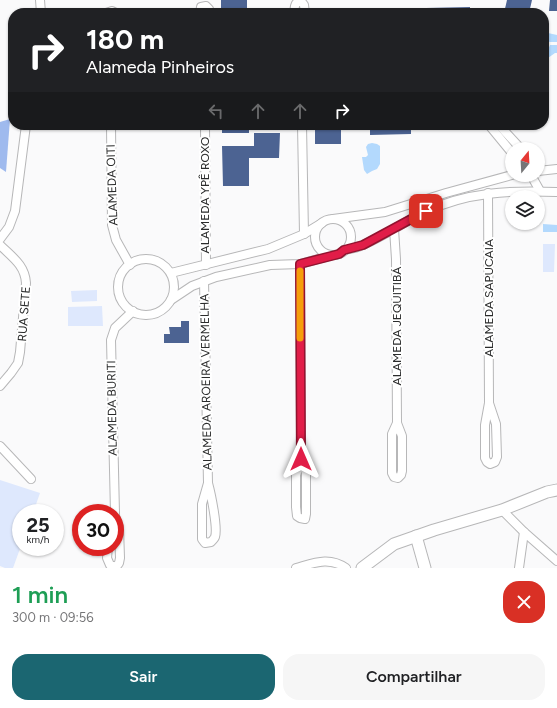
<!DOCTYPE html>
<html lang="pt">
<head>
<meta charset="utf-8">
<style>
  body { margin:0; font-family:Figtree,sans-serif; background:#f6f6f6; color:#202124; height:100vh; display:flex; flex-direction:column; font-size:15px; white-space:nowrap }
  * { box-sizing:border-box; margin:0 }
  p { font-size:13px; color:#757577 }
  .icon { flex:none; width:22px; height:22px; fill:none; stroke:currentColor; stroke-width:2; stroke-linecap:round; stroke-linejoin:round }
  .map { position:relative; height:568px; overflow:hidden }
  .side { display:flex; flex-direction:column; background:#fff; flex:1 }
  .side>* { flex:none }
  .banner { position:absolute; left:8px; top:8px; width:541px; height:122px; border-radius:16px; box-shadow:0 1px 3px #0004; background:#202124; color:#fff; overflow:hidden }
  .needle { width:26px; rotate:18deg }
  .controls { position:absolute; left:505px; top:142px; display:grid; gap:8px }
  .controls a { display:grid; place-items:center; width:40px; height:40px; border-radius:50%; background:#fff; box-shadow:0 1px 3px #0004; font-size:20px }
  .speed { position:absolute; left:12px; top:504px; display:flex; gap:8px; font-size:20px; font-weight:700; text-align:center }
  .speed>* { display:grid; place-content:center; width:52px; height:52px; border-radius:50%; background:#fff; box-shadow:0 1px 3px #0004; line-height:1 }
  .speed small { font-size:10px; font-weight:400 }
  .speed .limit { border:6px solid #d22; background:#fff; color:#111 }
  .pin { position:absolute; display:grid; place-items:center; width:34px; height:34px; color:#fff; margin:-17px; border-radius:8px; box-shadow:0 2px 6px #0006 }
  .me { position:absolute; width:44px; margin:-22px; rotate:0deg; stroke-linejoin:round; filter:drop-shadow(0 0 3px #0008) }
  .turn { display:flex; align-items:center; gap:14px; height:84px; padding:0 12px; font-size:18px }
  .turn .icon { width:52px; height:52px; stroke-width:2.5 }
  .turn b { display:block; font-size:28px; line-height:34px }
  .lanes { display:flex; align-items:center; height:38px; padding:0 12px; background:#0003; justify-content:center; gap:20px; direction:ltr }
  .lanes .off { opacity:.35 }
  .round { display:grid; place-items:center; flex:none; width:42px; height:42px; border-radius:16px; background:#f6f6f6 }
  .overview { display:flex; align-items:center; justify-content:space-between; height:68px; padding:0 12px }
  h1 { font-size:24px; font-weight:600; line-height:30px; color:#1e9e55 }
  .cta { display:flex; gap:8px; margin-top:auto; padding:8px 12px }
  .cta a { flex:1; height:46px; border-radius:16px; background:#1b6671; color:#fff; font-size:16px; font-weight:600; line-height:46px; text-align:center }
  .cta a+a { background:#f6f6f6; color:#202124 }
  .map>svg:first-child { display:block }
  .green { fill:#dee8fd }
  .forest { fill:#9fbaee }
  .water { fill:#b3d9fd }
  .building { fill:#4c6392 }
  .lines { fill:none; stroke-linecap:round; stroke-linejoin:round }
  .minor-casing { stroke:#b7b7b8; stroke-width:10 }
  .major-casing { stroke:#b7b7b8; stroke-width:13 }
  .minor { stroke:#fff; stroke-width:8 }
  .major { stroke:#fff; stroke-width:11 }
  .route-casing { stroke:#92132f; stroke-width:10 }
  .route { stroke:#e11d48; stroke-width:7 }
  .slow { stroke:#f59e0b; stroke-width:7 }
  .labels { text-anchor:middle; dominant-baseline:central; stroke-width:4; stroke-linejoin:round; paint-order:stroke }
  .street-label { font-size:12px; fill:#2b2c2c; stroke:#fff }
</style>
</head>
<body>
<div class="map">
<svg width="557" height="568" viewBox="0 0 557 568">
  <rect width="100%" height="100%" fill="#fafafb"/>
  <!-- green -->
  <g class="green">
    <polygon points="543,244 555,244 554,272 543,272"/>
    <polygon points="97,290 97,301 72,302 71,291"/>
    <polygon points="102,306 103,326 68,326 68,307"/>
    <polygon points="0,480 40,493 33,513 21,513 21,546 13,568 5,568 0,566"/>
  </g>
  <!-- forest -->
  <polygon class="forest" points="10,119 6,172 0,168 0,122"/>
  <!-- water -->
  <g class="water">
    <polygon points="548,33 557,35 557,42 550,42 544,40 544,35"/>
    <polygon points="550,45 557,45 557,53 555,53 548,58 544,57 544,51 548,50"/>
    <polygon points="372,143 377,144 380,146 380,164 377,169 372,171 367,174 364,170 362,157 366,157 368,155 366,147 368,144"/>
    <polygon points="543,224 557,225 557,232 543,232"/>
  </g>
  <!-- building -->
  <g class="building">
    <polygon points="221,0 247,0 247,13 223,13 223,9 221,9"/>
    <polygon points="507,0 532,0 529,13 504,13"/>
    <polygon points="550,0 557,0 557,11 549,11"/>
    <polygon points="470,7 470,13 426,13 426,8"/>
    <rect x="222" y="125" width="27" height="8"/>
    <rect x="315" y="125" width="26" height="19"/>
    <polygon points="370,125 411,125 411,134 370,135"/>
    <polygon points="254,133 280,133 279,158 249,158 249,186 223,186 222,146 254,146"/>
    <polygon points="181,321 189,321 189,343 164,343 164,334 170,334 169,327 181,327"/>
  </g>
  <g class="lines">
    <defs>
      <g id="minor">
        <polyline points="40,0 41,13"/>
        <polyline points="106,13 112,11 116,13"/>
        <polyline points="200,13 201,7 206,6 209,9 210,13"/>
        <path d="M294,13c1,-6 0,-11 7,-12l3,4 1,8"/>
        <polyline points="111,125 112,225 116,240 130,265"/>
        <polyline points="205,125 206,265"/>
        <polyline points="302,125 304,234"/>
        <polyline points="489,125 512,153"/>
        <polyline points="499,125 521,149"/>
        <polyline points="538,171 557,169"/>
        <polyline points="531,175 540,191"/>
        <polyline points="488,193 489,403 485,425 485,458 487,462 490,464 495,462 497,457 496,424 489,403"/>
        <polyline points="333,219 385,212 446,193 512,175"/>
        <circle cx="333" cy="237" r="18"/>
        <polyline points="394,229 396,259 397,423 402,436 402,471 401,475 398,478 394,477 392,473 392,434 397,423"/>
        <polyline points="0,239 9,227 15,211 26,125"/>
        <path d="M0,245c12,12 25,20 26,38l-6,69 -2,11 -7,10 -11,13"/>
        <path d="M344,250c7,-1 15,-3 21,-6 20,-9 39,-22 60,-32 41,-20 87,-22 132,-20"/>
        <circle cx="146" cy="287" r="28"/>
        <polyline points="300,264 301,459 296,475 296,507 297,516 300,518 305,519 306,514 306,473 301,459"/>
        <polyline points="171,273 268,249 304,234 322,223"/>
        <path d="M204,281l4,202c3,11 10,45 7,54 0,1 -4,5 -4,5l-6,1 -3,-4v-35l6,-21"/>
        <polyline points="171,300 192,286 216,277 270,265 300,264 333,255"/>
        <polyline points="0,446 31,479"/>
        <polyline points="502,510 524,532 557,561"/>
        <polyline points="115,513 111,340 115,328 133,311"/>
        <polyline points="108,547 107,558 110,565 116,567 119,563 120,558 119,528 115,516"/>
        <path d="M296,568c18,-5 33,-12 50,0"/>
        <polyline points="519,568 524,532"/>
      </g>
      <g id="major">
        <polyline points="416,536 425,568"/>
        <polyline points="362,568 394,544 434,530 502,510 547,492 557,490"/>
      </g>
    </defs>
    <!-- minor casing -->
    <use href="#minor" class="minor-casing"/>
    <!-- major casing -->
    <use href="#major" class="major-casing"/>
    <!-- minor -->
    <use href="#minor" class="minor"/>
    <!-- major -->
    <use href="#major" class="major"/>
  </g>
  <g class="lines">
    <defs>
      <polyline id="route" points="301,459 300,264 339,254 344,250 363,245 426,211"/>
    </defs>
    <!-- route casing -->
    <use href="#route" class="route-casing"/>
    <!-- route -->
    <use href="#route" class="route"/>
    <!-- slow -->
    <polyline class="slow" points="300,271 300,338"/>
  </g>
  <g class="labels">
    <!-- street labels -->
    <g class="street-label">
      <text transform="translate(112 185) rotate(-92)">ALAMEDA OITI</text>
      <text transform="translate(205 195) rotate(-90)">ALAMEDA YPÊ ROXO</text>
      <text transform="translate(489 298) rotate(-90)">ALAMEDA SAPUCAIA</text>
      <text transform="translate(24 314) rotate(-86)">RUA SETE</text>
      <text transform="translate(397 326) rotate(-90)">ALAMEDA JEQUITIBÁ</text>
      <text transform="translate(206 382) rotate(-91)">ALAMEDA AROEIRA VERMELHA</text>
      <text transform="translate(112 408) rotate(-91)">ALAMEDA BURITI</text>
    </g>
  </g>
</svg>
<div class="controls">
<a><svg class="needle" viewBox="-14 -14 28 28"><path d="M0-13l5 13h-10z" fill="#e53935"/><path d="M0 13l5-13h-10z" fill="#757577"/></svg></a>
<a><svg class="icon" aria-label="layers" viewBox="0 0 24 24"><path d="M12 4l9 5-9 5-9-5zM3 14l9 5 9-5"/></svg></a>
</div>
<div class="speed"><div>25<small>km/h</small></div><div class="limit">30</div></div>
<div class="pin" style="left:426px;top:211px;background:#d93025"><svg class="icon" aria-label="arrive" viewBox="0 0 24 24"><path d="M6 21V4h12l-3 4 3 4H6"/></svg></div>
<svg class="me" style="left:301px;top:459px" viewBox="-20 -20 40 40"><path d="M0-17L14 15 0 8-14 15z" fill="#e11d48" stroke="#fff" stroke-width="4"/></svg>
<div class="banner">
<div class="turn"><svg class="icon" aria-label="right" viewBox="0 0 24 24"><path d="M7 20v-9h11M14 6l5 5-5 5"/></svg><div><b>180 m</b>Alameda Pinheiros</div></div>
<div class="lanes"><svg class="icon off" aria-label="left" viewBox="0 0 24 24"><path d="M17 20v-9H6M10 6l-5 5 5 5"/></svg><svg class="icon off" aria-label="ahead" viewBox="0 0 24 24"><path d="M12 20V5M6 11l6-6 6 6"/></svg><svg class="icon off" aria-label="ahead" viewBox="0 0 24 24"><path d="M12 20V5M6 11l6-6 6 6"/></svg><svg class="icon" aria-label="right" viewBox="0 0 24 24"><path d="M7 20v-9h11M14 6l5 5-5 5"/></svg></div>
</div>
</div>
<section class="side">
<div class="overview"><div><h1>1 min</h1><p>300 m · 09:56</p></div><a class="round" style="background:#d93025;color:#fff"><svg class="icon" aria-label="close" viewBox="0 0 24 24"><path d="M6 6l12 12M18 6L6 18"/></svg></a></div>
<div class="cta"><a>Sair</a><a>Compartilhar</a></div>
</section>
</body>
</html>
